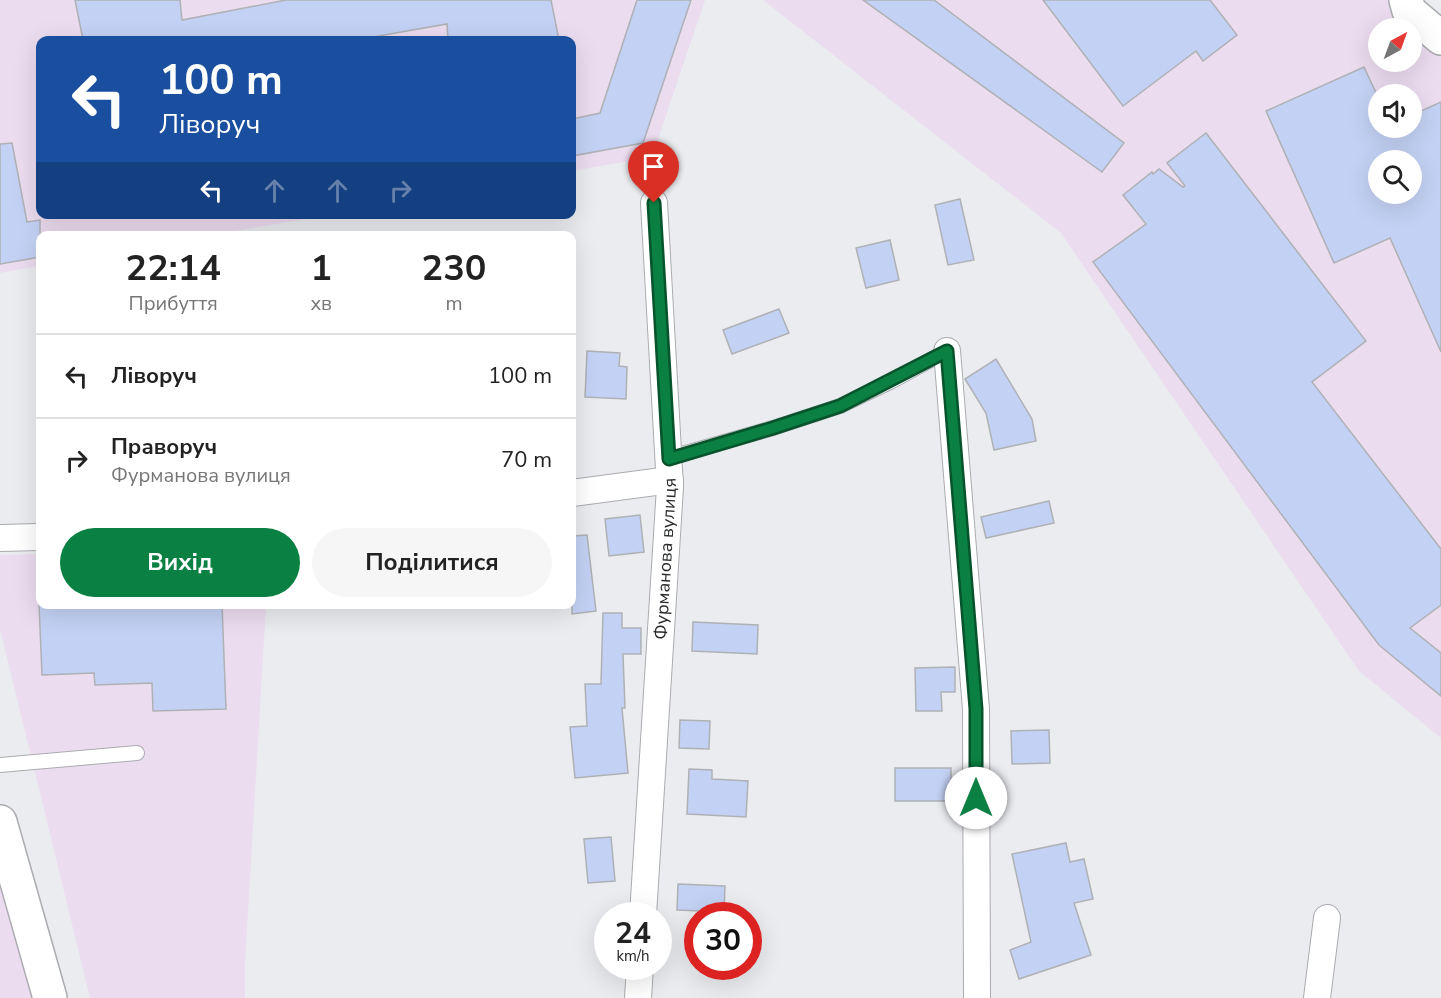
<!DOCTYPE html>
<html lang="uk">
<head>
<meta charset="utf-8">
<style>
  body { margin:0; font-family:"Nunito Sans",sans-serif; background:#f6f6f6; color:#222; height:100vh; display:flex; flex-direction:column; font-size:22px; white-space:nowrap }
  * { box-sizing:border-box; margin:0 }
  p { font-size:20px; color:#767676 }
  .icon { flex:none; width:33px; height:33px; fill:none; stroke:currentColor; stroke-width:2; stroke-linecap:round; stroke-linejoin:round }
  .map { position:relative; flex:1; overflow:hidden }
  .details { position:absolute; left:36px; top:231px; width:540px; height:378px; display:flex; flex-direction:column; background:#fff; border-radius:12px; box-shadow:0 6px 24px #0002 }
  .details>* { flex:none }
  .top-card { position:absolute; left:36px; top:36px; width:540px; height:183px; border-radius:12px; box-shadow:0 6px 24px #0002; background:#1a4fa0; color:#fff; overflow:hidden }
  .needle { width:39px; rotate:41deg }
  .controls { position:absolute; left:1368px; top:18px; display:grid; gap:12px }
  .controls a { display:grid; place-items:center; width:54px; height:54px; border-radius:50%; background:#fff; box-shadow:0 6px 24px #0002; font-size:30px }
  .speed { position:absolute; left:594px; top:902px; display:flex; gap:12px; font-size:30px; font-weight:700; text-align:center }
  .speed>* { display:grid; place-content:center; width:78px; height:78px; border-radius:50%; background:#fff; box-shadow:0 6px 24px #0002; line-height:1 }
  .speed small { font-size:15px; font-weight:400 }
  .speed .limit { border:9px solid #d22; background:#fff; color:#111 }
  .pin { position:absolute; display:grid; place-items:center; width:51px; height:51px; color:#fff; margin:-62px -26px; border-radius:50% 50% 50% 0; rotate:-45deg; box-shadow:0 0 6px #0007 }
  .pin .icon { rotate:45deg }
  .me { position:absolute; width:66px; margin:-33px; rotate:0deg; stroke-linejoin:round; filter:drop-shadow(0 0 4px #0008) }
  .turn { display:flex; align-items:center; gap:21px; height:126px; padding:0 24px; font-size:27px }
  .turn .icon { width:78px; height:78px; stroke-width:2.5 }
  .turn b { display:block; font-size:42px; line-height:51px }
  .lanes { display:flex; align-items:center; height:57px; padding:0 24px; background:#0003; justify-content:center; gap:30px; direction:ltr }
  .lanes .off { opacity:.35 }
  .eta { display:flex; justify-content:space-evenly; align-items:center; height:102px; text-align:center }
  .eta b { font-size:36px; font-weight:700; line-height:42px }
  .action { display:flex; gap:12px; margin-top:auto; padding:12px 24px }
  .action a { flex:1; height:69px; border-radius:36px; background:#0b8043; color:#fff; font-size:24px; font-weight:700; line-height:69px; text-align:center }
  .action a+a { background:#f6f6f6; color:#222 }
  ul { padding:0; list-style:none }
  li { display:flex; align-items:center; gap:18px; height:84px; padding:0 24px; border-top:2px solid #e0e0e0 }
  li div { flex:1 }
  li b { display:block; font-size:22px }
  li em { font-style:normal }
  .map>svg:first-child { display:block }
  .industrial { fill:#ebdcef; fill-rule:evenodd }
  .building { fill:#c3d1f4; stroke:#afb1b5; stroke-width:1.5; fill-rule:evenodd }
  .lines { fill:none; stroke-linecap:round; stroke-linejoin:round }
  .lane-casing { stroke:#abacb0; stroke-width:16 }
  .street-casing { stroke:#abacb0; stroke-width:28 }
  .secondary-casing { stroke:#abacb0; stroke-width:36 }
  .lane { stroke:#fff; stroke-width:14 }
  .street { stroke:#fff; stroke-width:26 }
  .secondary { stroke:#fff; stroke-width:33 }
  .route-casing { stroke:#07532c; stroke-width:15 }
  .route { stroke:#0b8043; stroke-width:10 }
  .labels { text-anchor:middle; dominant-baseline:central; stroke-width:5; stroke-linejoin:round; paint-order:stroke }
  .street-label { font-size:18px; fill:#292a2b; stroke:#f7f9fd }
</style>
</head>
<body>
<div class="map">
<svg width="1441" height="998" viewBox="0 0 1441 998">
  <rect width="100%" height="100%" fill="#eaecf0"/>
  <!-- industrial -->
  <g class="industrial">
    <polygon points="0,0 705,0 652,157 572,171 572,40 40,40 40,214 329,215 212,235 40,236 40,266 0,273"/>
    <path d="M763,0h634l44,38v700l-82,-67 -298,-438zM1378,28h34v34h-34zM1378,94h34v34h-34zM1378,160h34v34h-34z"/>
    <polygon points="40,554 40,604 266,605 245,963 245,998 90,998 0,629 0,555"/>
    <polygon points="0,822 50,998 0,998"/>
  </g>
  <!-- building -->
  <g class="building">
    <polygon points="75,0 180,0 182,20 286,0 551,0 559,40 448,40 447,24 356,40 83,40"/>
    <polygon points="637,0 691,0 643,143 572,156 572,119 600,113"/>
    <polygon points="863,0 934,0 1124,143 1102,172"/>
    <polygon points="1043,0 1210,0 1237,35 1203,61 1196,51 1123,106"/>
    <path d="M1364,67l14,30v32l5,-1h29v-13l29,-13v250l-51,-114 -56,25 -68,-152zM1378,160h34v34h-34z"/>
    <polygon points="1206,133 1366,341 1312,382 1441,549 1441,605 1410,628 1441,653 1441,696 1379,645 1093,262 1146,224 1123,195 1152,172 1153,174 1159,169 1183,187 1185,186 1167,163"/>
    <polygon points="12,143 27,222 40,220 40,257 0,264 0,144"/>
    <polygon points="960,199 974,260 948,265 935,205"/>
    <polygon points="890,240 899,280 866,288 856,248"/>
    <polygon points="779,309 789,333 732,354 723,330"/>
    <polygon points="587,351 620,353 619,366 627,367 626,399 585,397"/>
    <polygon points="996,359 1032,419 1036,441 994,450 986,413 965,379"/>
    <polygon points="1049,501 1054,523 986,538 981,517"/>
    <polygon points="640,515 644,552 609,556 605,519"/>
    <polygon points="587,535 596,611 572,614 572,536"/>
    <polygon points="39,604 222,604 226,709 153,711 152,683 95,685 94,673 42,675"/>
    <polygon points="603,613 622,613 622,628 641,628 641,654 623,654 625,708 622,708 628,773 575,778 570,727 587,726 585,684 601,684"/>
    <polygon points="693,622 758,625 757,654 692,651"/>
    <polygon points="955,667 955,692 941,692 942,711 916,711 915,668"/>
    <polygon points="680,720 710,721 709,749 679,748"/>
    <polygon points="1049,730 1050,763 1012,764 1011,731"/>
    <rect x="895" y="768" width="56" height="33"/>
    <polygon points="689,769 712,770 712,779 748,781 746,817 687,814"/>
    <polygon points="611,837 615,881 588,883 584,839"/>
    <polygon points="1066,843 1070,862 1084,859 1093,899 1074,903 1091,955 1019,979 1010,950 1031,942 1012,854"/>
    <polygon points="678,884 725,886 724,912 677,910"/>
  </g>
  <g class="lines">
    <defs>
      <g id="lane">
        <polyline points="668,458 773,428 840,406 892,381 947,351"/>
        <polyline points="0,765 137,753"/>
      </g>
      <g id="street">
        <polyline points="947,351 976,709 977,998"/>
        <polyline points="572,493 670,480"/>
        <polyline points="0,538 40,537"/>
        <path id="s1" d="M643,915l27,-428 -16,-284"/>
        <polyline points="638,998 640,966"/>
        <polyline points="1317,998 1327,918"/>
      </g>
      <g id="secondary">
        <polyline points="1406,0 1409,11 1441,38"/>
        <polyline points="0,822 50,998"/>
      </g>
    </defs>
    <!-- lane casing -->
    <use href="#lane" class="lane-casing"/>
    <!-- street casing -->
    <use href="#street" class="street-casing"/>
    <!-- secondary casing -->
    <use href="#secondary" class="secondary-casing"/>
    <!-- lane -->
    <use href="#lane" class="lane"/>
    <!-- street -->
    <use href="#street" class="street"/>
    <!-- secondary -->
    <use href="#secondary" class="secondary"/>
  </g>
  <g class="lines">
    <defs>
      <polyline id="route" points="654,203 669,459 773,428 840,406 947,351 976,709 976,798"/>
    </defs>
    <!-- route casing -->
    <use href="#route" class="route-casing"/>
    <!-- route -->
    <use href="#route" class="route"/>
  </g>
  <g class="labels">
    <!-- street labels -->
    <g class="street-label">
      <text stroke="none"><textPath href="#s1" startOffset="357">Фурманова вулиця</textPath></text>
    </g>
  </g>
</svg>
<div class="controls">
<a><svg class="needle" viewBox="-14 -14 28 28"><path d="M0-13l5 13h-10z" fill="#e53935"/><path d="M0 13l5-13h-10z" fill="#767676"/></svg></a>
<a><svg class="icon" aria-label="sound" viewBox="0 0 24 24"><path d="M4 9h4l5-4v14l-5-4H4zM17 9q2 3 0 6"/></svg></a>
<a><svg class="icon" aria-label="search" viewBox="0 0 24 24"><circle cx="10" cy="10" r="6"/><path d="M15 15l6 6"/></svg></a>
</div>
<div class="speed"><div>24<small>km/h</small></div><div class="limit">30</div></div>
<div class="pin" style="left:654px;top:203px;background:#d93025"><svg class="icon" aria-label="arrive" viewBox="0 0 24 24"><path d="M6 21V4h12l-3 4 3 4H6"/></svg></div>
<svg class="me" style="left:976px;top:798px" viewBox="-20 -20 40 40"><circle r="19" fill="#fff"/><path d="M0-13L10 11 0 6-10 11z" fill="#0b8043"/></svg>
<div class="top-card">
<div class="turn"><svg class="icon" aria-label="left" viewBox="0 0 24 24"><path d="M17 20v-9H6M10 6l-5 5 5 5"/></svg><div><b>100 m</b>Ліворуч</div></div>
<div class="lanes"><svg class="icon" aria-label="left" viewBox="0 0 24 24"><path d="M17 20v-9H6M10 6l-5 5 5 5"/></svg><svg class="icon off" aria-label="ahead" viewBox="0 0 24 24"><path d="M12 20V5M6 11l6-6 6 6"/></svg><svg class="icon off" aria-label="ahead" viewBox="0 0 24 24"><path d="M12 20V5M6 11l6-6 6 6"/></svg><svg class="icon off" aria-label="right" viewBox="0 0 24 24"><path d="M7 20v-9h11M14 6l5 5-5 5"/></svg></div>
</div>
<section class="details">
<div class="eta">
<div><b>22:14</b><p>Прибуття</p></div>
<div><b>1</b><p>хв</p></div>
<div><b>230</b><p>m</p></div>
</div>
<ul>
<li><svg class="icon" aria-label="left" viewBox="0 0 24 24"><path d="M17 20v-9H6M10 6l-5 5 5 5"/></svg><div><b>Ліворуч</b></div><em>100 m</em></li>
<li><svg class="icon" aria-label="right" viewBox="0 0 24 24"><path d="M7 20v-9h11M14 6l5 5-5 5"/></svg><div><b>Праворуч</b><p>Фурманова вулиця</p></div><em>70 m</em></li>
</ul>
<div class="action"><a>Вихід</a><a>Поділитися</a></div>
</section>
</div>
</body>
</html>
